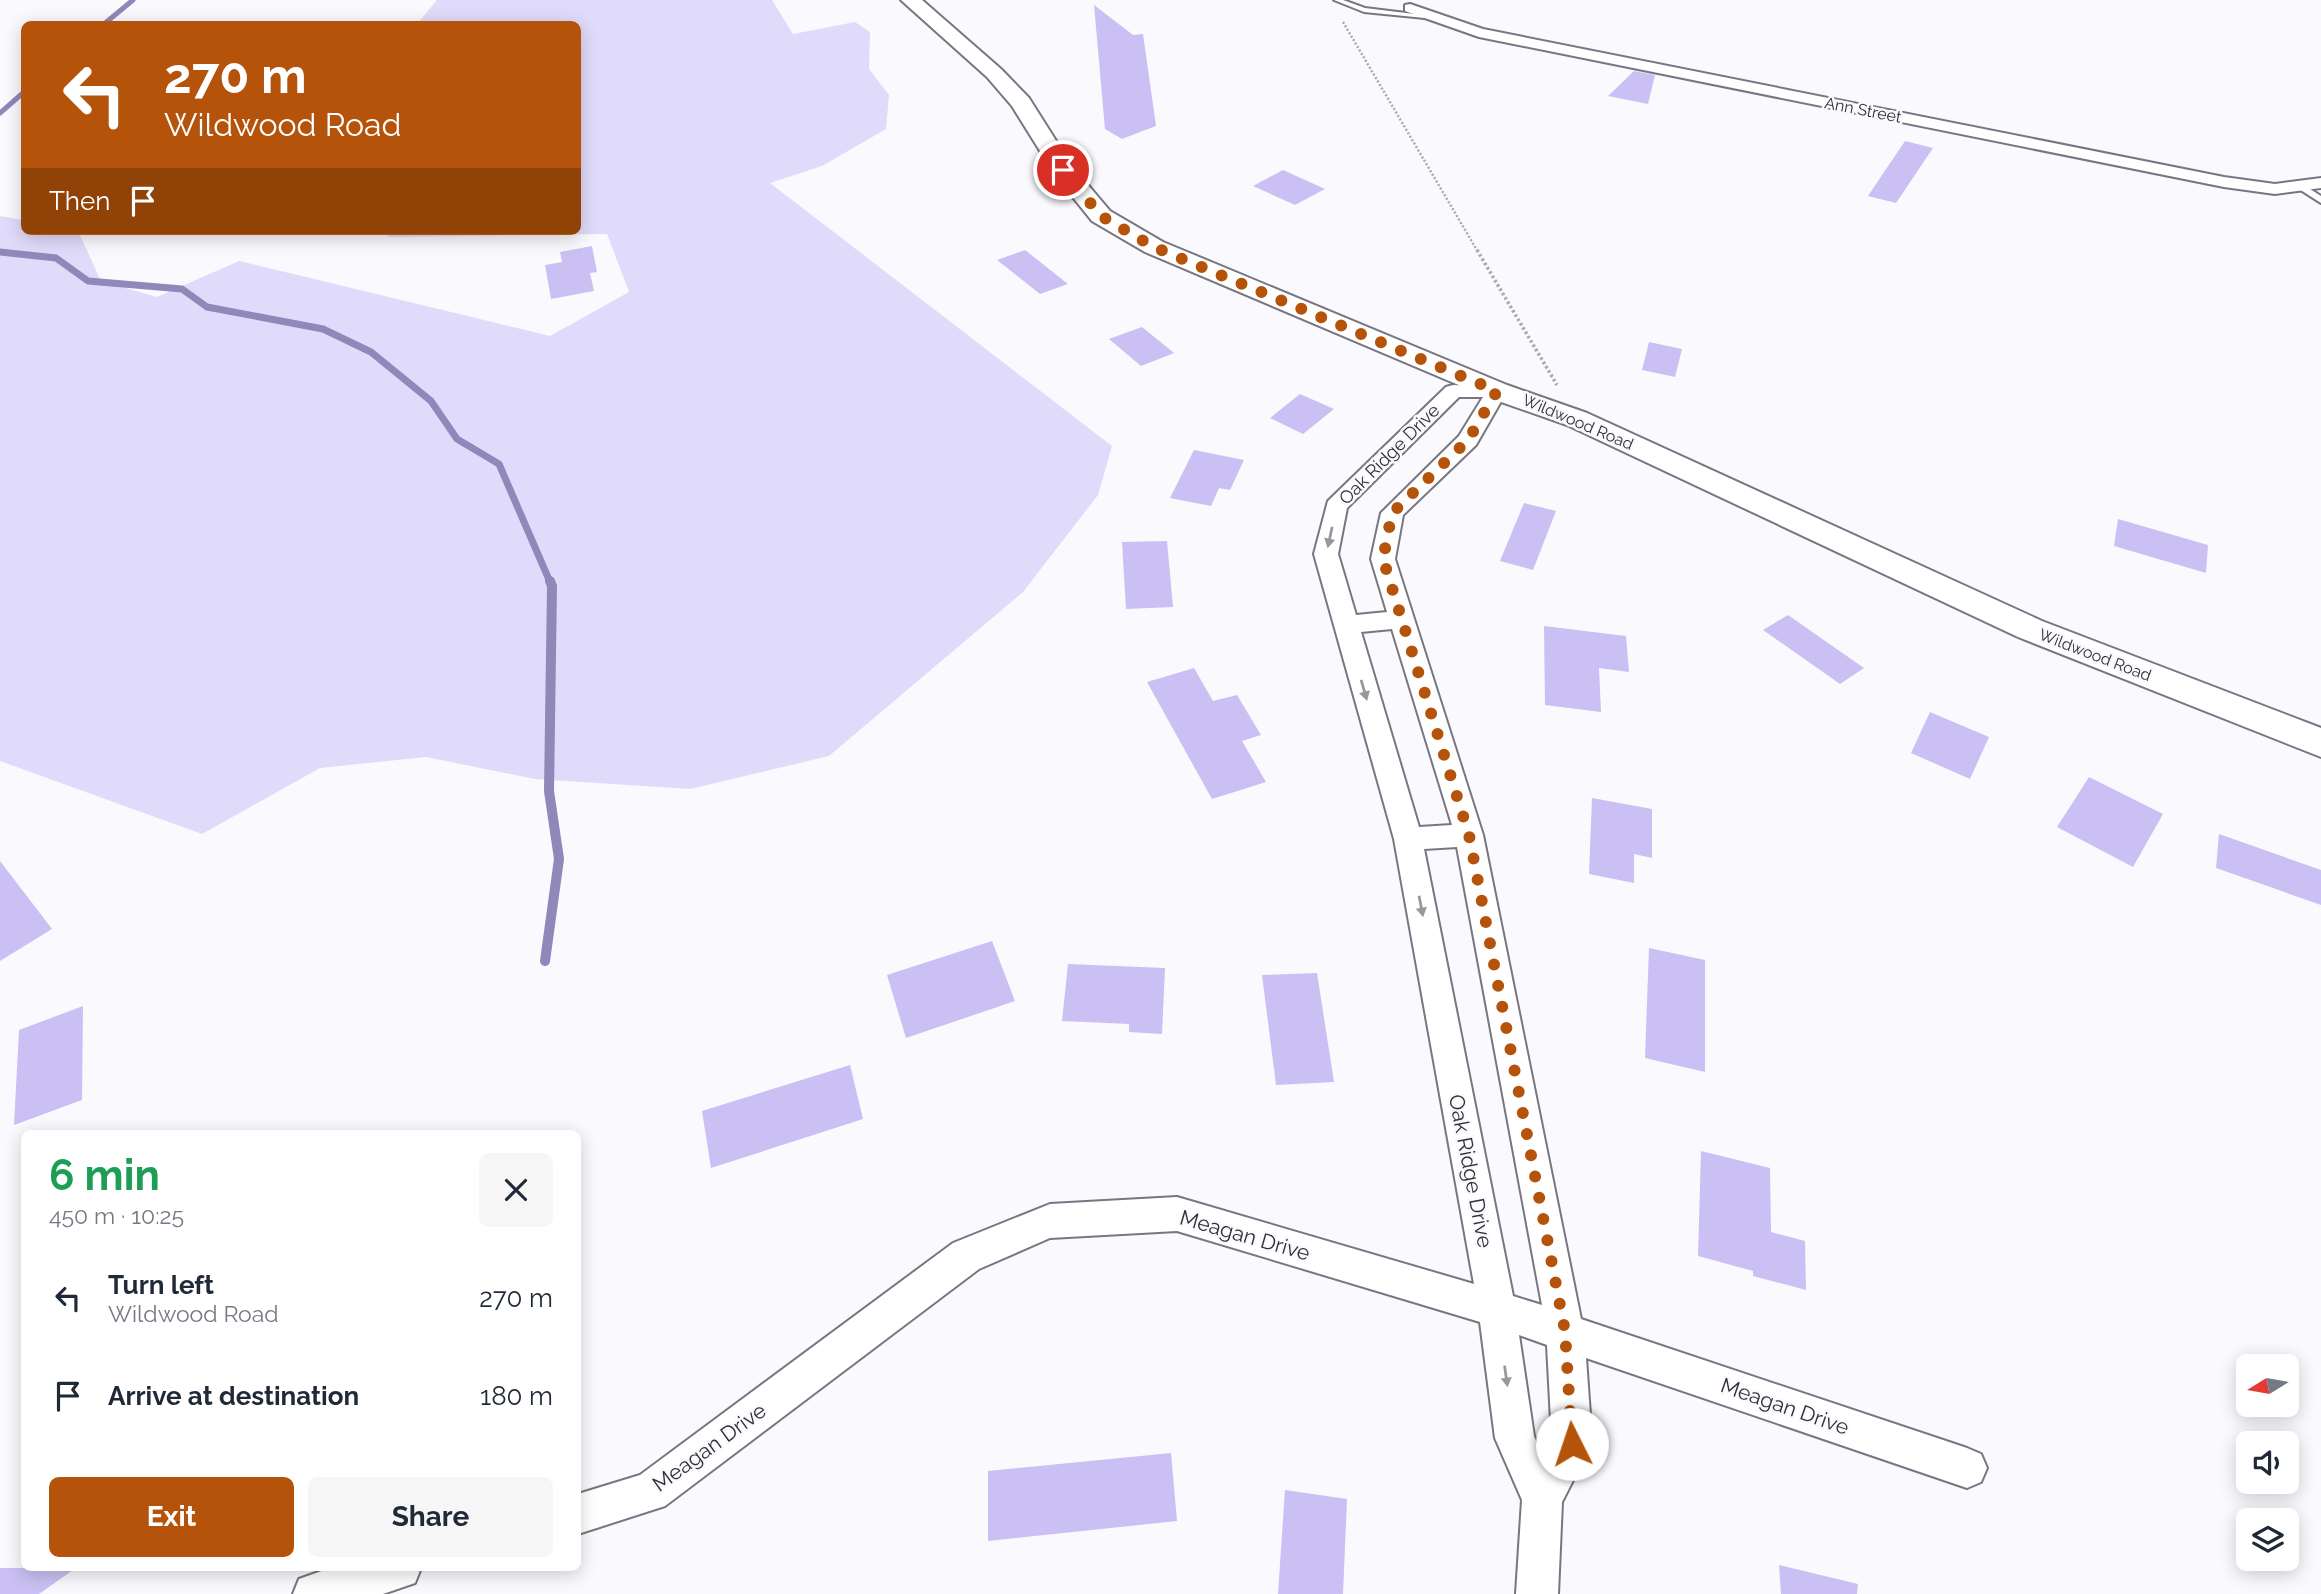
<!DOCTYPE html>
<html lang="en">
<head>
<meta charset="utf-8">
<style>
  body { margin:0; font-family:Raleway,sans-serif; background:#f6f6f7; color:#1f2937; height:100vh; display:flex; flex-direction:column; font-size:26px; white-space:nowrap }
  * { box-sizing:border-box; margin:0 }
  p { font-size:23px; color:#747a83 }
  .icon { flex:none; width:38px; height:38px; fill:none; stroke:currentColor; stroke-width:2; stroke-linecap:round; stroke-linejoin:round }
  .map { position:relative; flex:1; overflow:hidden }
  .details { position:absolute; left:21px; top:1130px; width:560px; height:441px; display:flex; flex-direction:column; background:#fff; border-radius:10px; box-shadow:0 4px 18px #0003 }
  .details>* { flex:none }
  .top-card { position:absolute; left:21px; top:21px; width:560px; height:214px; border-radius:10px; box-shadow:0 4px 18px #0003; background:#b45309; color:#fff; overflow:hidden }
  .needle { width:46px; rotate:259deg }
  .fabs { position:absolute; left:2236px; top:1354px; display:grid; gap:14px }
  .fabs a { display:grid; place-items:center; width:63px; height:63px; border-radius:10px; background:#fff; box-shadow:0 4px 18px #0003; font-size:35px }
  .pin { position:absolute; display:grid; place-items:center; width:60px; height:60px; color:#fff; margin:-30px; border:4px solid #fff; border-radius:50%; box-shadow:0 2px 7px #0007 }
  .me { position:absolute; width:77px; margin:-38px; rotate:356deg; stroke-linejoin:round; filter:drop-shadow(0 0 5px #0008) }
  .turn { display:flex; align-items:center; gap:24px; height:147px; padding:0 28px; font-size:32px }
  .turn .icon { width:91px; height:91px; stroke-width:2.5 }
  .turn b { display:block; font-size:49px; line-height:60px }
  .then { display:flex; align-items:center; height:66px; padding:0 28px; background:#0003; gap:14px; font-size:26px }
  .round { display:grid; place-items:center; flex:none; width:74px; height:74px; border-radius:10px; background:#f6f6f7 }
  .summary { display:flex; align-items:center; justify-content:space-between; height:119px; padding:0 28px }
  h1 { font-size:42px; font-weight:700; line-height:52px; color:#1e9e55 }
  .action { display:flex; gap:14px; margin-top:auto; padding:14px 28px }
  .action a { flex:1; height:80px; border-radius:10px; background:#b45309; color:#fff; font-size:28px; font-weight:700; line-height:80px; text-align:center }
  .action a+a { background:#f6f6f7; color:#1f2937 }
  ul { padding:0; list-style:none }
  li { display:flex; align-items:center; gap:21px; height:98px; padding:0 28px }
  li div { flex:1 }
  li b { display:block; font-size:26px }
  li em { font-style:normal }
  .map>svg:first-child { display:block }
  .green { fill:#e0dbfa }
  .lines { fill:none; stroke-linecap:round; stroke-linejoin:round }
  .stream-far2 { stroke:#9187b9; stroke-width:5 }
  .stream-far1 { stroke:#9187b9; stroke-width:7 }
  .stream { stroke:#9187b9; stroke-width:10 }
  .building { fill:#cac0f4 }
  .lane-casing { stroke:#787682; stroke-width:4 }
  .street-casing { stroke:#787682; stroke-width:4 }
  .secondary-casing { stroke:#787682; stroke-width:4 }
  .path-far1 { stroke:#aaa9ae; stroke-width:2.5; stroke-dasharray:2 2; stroke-linecap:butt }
  .path { stroke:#aaa9ae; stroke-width:3.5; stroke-dasharray:2.5 2.5; stroke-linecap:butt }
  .lane { fill:#fff; fill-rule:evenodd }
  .street { fill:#fff; fill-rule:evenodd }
  .secondary { fill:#fff; fill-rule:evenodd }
  .oneway { fill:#98979a }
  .route { stroke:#b45309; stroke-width:12; stroke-dasharray:0 21.6 }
  .labels { text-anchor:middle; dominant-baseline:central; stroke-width:5; stroke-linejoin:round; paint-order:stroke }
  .far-street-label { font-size:16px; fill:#302f34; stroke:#faf9fe }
  .street-label { font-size:18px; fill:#302f34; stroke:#faf9fe }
  .near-street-label { font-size:21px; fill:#302f34; stroke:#faf9fe }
</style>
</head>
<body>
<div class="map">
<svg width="2321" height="1594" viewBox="0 0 2321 1594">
  <rect width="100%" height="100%" fill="#faf9fe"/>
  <!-- green -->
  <polygon class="green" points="437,0 772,0 793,34 855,22 870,32 869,69 889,95 886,129 822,166 770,183 1112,446 1098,495 1023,592 829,756 690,789 535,779 426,757 320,768 202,834 0,761 0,216 24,220 24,231 78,231 101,281 157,297 239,261 550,336 629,292 607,234 388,237 389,231 578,231 578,24 417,24"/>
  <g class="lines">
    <!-- stream-far2 -->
    <g class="stream-far2">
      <polyline points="104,24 133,0"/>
      <polyline points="0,113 24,92"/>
    </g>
    <!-- stream-far1 -->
    <polyline class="stream-far1" points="0,252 56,258 88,281 182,289 207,307 323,329 371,352 431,401 457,439 499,464 550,582"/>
    <!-- stream -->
    <polyline class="stream" points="545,961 559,859 549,791 552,586 550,581"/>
  </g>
  <!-- building -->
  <g class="building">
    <polygon points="1094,5 1133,35 1143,34 1156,126 1122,139 1105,129"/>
    <polygon points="1634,71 1655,75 1648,104 1608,96"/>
    <polygon points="1905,141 1933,148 1896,203 1868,196"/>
    <polygon points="1283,170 1325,189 1295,205 1253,186"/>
    <polygon points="592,246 597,272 590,273 594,291 551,299 545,265 562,262 560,252"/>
    <polygon points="1025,250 1068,284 1040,294 997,260"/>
    <polygon points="1142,327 1174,353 1141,366 1109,339"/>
    <polygon points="1649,342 1682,349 1675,377 1642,370"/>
    <polygon points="1300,394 1334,409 1303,434 1270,418"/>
    <polygon points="1194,450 1244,460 1230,490 1219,488 1211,506 1170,498"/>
    <polygon points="1524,503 1556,511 1533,570 1500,561"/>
    <polygon points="2118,519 2208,545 2206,573 2114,546"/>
    <polygon points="1167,541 1173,607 1126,609 1122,542"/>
    <polygon points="1788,615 1864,668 1840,684 1763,630"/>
    <polygon points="1544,626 1626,636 1629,672 1599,668 1601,712 1545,705"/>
    <polygon points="1194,668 1213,701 1237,695 1261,735 1242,741 1266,782 1212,799 1147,682"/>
    <polygon points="1930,712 1989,737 1970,779 1911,753"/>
    <polygon points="2089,777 2163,814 2133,867 2057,827"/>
    <polygon points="1592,798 1652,809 1652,858 1634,854 1634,883 1589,874"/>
    <polygon points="2219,834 2321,870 2321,905 2216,868"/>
    <polygon points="0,861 52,929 0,961"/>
    <polygon points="992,941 1015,1001 906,1038 887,975"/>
    <polygon points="1649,948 1705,960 1705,1072 1645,1058"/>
    <polygon points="1068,964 1165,968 1162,1034 1129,1032 1129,1024 1062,1021"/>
    <polygon points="1317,973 1334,1082 1276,1085 1262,975"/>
    <polygon points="83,1006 82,1100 14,1125 19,1030"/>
    <polygon points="850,1065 863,1119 711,1168 702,1111"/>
    <polygon points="1701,1151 1770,1168 1771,1232 1805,1241 1806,1290 1753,1276 1753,1271 1698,1256"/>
    <polygon points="1171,1453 1177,1521 988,1541 988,1471"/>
    <polygon points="1285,1490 1347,1499 1343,1594 1278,1594"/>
    <polygon points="1779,1565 1858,1584 1857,1594 1781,1594"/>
    <polygon points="0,1568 76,1568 39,1594 0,1594"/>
  </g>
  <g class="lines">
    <defs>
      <g id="lane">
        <polygon points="1334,0 1343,0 1365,8 1439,17 1435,19 1364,12"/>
        <polygon points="2302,184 2321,196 2321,203 2299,189 2299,185"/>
      </g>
      <g id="street">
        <polygon points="1410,4 1483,29 2224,177 2275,184 2321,178 2321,188 2275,194 2224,187 1479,37 1405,11 1405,5"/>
        <path d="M1453,385l51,2 3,4 -31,54 -73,70 -8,44 88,276 98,484 386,129 14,6 6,14 -6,14 -14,6 -381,-130 6,85 -30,59 -4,92h-42l6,-94 -27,-62 -15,-116 -303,-91 -127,7 -71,31 -314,237 -87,28v-40l62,-19 313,-232 97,-39 127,-7 297,87 -80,-445 -80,-285 14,-53 118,-114zM1459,397h24l-24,39 -78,77 -10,46 16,53 -31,3 -18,-61 9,-46zM1392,629l60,196 -33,2 -58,-195zM1457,847l85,458 -29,-9 -89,-447zM1519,1335l28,10 5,95 -9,16 -9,-20z"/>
        <polygon points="330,1568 421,1568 415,1583 383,1594 293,1594 299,1579"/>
      </g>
      <polygon id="secondary" points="901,0 922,0 1001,69 1029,98 1072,166 1110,211 1163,242 1507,385 1587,413 2042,621 2321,728 2321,757 2018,637 1567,425 1487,397 1145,252 1092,221 1055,175 1012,106 987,77"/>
    </defs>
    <!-- lane casing -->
    <use href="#lane" class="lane-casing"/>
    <!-- street casing -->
    <use href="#street" class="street-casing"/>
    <!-- secondary casing -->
    <use href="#secondary" class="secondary-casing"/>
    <!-- path-far1 -->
    <polyline class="path-far1" points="1343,22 1478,252"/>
    <!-- path -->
    <polyline class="path" points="1477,250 1557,385"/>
    <!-- lane -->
    <use href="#lane" class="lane"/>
    <!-- street -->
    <use href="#street" class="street"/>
    <!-- secondary -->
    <use href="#secondary" class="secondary"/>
  </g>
  <!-- one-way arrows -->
  <defs><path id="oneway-solid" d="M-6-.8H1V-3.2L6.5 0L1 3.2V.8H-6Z" transform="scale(1.75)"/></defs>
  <g class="oneway">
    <use href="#oneway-solid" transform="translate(1330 537) rotate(102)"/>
    <use href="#oneway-solid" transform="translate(1364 690) rotate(74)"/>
    <use href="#oneway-solid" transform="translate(1421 906) rotate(79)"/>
    <use href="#oneway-solid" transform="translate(1506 1376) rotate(82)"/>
  </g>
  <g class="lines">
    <!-- route -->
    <polyline class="route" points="1063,170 1101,216 1154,247 1497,391 1468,440 1392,513 1383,559 1469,835 1565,1331 1572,1444"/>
  </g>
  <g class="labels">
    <!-- far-street labels -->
    <g class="far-street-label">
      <text transform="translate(1863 110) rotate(11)">Ann Street</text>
      <text transform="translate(1578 422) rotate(23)">Wildwood Road</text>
      <text transform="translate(2095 655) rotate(21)">Wildwood Road</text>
    </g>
    <!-- street labels -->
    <g class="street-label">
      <text transform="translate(1389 454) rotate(-45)">Oak Ridge Drive</text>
    </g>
    <!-- near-street labels -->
    <g class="near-street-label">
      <text transform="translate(1471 1171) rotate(79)">Oak Ridge Drive</text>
      <text transform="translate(1245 1235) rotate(16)">Meagan Drive</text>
      <text transform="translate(1785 1406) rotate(19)">Meagan Drive</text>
      <text transform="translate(709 1447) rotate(-36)">Meagan Drive</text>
    </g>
  </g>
</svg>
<div class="fabs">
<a><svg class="needle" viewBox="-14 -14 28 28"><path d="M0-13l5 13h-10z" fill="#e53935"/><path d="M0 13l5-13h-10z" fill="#747a83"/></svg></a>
<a><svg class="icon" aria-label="sound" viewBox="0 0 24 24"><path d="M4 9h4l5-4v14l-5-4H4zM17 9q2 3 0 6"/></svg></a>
<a><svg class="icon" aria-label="layers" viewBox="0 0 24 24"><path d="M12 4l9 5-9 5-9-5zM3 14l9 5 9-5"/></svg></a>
</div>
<div class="pin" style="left:1063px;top:170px;background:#d93025"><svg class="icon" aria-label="arrive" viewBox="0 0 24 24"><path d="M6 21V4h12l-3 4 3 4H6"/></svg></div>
<svg class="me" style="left:1572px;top:1444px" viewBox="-20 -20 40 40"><circle r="19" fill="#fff"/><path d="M0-13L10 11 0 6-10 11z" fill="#b45309"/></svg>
<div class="top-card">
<div class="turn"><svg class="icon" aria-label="left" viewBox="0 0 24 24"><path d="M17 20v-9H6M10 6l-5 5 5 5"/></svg><div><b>270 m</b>Wildwood Road</div></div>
<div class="then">Then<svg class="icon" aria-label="arrive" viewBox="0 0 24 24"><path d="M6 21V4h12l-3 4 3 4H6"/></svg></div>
</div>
<section class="details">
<div class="summary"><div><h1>6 min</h1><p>450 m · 10:25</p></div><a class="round"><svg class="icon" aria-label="close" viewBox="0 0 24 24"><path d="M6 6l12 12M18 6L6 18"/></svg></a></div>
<ul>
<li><svg class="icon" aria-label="left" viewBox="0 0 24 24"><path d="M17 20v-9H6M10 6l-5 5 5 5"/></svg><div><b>Turn left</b><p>Wildwood Road</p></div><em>270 m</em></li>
<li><svg class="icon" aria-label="arrive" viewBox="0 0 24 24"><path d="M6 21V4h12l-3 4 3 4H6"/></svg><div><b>Arrive at destination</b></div><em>180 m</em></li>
</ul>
<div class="action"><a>Exit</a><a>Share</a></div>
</section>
</div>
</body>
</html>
